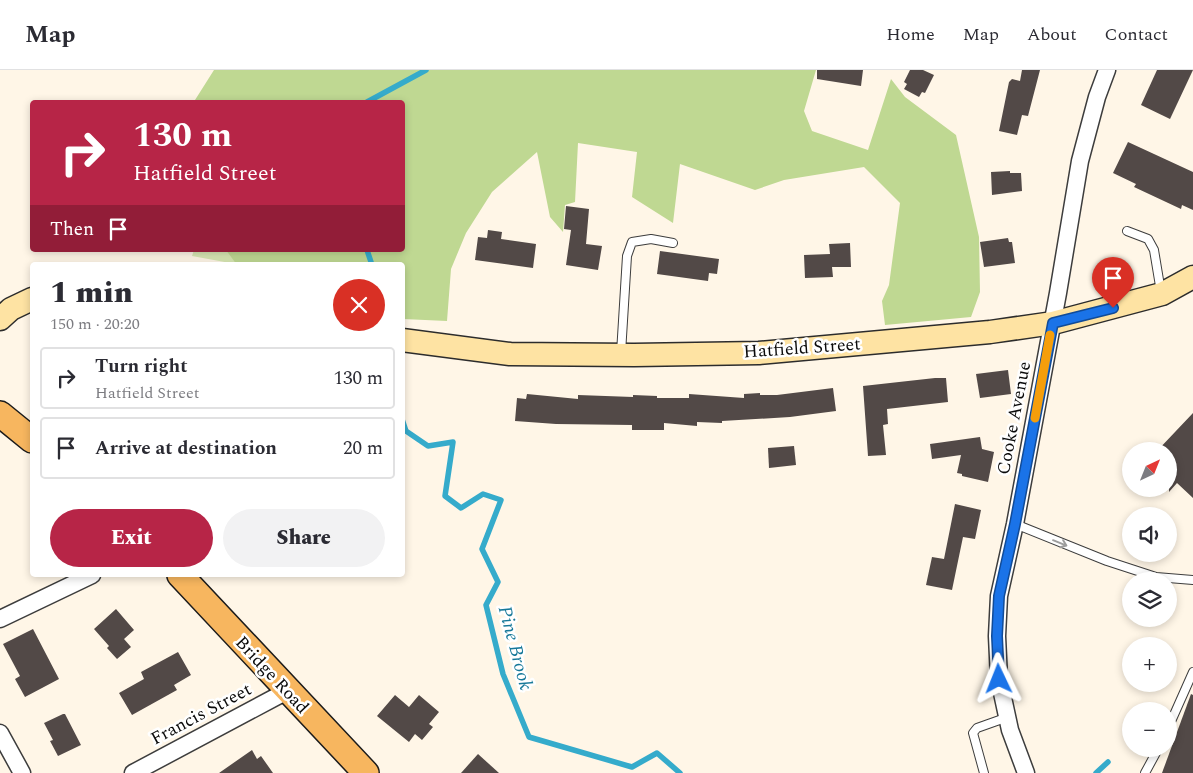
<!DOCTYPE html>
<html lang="en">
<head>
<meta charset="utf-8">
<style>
  body { margin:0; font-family:Spectral,serif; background:#f2f2f3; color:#2b2b33; height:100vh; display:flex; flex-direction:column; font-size:19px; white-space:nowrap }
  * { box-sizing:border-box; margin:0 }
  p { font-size:16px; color:#7c7c81 }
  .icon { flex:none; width:28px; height:28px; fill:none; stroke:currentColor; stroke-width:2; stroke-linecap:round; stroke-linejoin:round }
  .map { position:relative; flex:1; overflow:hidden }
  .details { position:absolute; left:30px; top:192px; width:375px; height:315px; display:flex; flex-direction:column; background:#fff; border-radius:5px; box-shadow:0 2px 8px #0003 }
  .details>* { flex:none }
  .hud { position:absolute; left:30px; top:30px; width:375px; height:152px; border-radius:5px; box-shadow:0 2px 8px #0003; background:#b72547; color:#fff; overflow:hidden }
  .needle { width:32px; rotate:43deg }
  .controls { position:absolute; left:1122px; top:372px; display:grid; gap:10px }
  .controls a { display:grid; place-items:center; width:55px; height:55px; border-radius:50%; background:#fff; box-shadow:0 2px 8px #0003; font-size:25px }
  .pin { position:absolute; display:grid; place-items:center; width:42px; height:42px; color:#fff; margin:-51px -21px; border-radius:50% 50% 50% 0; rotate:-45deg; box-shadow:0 0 5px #0007 }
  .pin .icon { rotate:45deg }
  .me { position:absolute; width:55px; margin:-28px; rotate:358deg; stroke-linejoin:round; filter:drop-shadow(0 0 4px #0008) }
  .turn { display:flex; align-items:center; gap:18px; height:105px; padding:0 20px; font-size:22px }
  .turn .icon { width:65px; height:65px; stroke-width:2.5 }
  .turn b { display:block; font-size:35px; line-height:42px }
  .then { display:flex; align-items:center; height:48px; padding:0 20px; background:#0003; gap:10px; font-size:19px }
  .round { display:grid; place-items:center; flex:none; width:52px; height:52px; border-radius:26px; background:#f2f2f3 }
  .head { display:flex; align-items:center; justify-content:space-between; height:85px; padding:0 20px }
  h1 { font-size:30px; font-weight:800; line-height:38px }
  .primary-button { display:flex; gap:10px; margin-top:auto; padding:10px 20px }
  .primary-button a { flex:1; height:58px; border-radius:30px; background:#b72547; color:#fff; font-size:20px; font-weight:800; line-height:58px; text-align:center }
  .primary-button a+a { background:#f2f2f3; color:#2b2b33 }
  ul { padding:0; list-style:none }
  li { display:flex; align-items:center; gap:15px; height:62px; margin:0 10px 8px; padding:0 10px; border:2px solid #e1e1e2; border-radius:5px }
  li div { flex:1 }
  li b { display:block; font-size:19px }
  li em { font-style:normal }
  header { display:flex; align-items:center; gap:30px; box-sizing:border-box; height:70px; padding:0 25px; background:#fff; border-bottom:1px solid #e1e1e2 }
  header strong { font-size:24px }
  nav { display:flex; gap:28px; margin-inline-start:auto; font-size:18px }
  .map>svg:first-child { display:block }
  .green { fill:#d8e7b3 }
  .forest { fill:#bfd892 }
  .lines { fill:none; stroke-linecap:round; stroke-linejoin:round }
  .stream { stroke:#35abcb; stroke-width:5.5 }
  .building { fill:#524947 }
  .lane-casing { stroke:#3d3d3d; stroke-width:10 }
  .street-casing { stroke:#3d3d3d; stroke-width:19 }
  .secondary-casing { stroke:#2c2c2c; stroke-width:25 }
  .primary-casing { stroke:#1b1b1b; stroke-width:28 }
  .lane { stroke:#fff; stroke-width:8 }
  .street { stroke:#fff; stroke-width:16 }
  .secondary { stroke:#fee3a3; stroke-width:22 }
  .primary { stroke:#f7b65f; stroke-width:25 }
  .oneway { stroke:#9d9d9d }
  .route-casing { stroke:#114b97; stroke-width:12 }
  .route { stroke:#1a73e8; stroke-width:9 }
  .slow { stroke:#f59e0b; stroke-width:9 }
  .labels { text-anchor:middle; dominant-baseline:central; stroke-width:5; stroke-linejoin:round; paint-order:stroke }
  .street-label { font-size:18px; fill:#0a0a0a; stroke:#fff }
  .water-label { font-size:19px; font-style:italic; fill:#167899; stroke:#fff }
</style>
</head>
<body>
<header>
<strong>Map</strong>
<nav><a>Home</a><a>Map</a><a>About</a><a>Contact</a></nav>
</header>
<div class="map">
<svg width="1193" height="703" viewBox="0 0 1193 703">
  <rect width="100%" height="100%" fill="#fff6e7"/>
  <!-- green -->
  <polygon class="green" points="194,180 307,180 241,195 192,186"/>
  <!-- forest -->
  <polygon class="forest" points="214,0 816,0 804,41 812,61 868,80 891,9 905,27 956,65 979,167 980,222 971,247 885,255 882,231 889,215 900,133 864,97 784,110 755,120 680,94 673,153 632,127 637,82 578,73 575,132 565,135 563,162 550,147 537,82 492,122 466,163 451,199 447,251 403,249 402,195 237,195 226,180 402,180 402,32 196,32 195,30"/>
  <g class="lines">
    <!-- stream -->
    <g class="stream">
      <polyline points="367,32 426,0"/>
      <polyline points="367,180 372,195"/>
      <polyline points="402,349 406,361 428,376 453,372 445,426 461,438 483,424 501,430 482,479 498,512 486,535 503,604 529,667 632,697 657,683 680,703"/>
      <polyline points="1096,703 1108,692"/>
    </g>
  </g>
  <!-- building -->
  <g class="building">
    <polygon points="817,0 863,0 861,16 817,9"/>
    <polygon points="910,0 923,0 934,5 925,23 922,22 919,27 904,19 907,14 904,12"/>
    <polygon points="1022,0 1040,0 1028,46 1022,45 1017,65 999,61 1009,12 1012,9 1020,11"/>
    <polygon points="1157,0 1193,0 1170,49 1141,35"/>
    <polygon points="1128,72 1193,102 1193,140 1182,135 1181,139 1134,117 1136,114 1113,103"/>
    <polygon points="1010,101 1010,103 1021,103 1022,121 992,125 991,102"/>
    <polygon points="566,136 589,139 586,174 602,176 598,200 566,195 571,160 564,159"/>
    <polygon points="488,160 502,162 501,169 536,174 533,198 475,190 478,167 487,168"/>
    <polygon points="1008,168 1009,172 1012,172 1015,193 984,197 980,172"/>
    <polygon points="850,173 851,197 832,197 833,207 805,208 804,185 830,184 829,174"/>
    <polygon points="660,181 719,189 717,204 709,203 708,211 657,204"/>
    <polygon points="1008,300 1011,324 980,328 976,304"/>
    <polygon points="935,308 946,308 948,332 887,339 888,354 883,355 886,385 868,386 863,316"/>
    <polygon points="833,318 836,341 790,347 722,351 722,353 697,352 697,356 664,353 664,360 632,360 632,355 556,354 515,351 517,328 526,329 527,324 578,329 578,325 633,327 633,325 657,326 657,328 689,328 689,324 744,328 744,324 760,323 760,325 777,325"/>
    <polygon points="1193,343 1193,428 1177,413 1169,422 1169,381 1157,381"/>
    <polygon points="980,367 982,379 994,382 988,412 962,406 962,404 957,403 961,385 932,389 930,374"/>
    <polygon points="794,376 796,395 769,398 768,378"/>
    <polygon points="955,434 981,440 975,469 963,467 952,520 926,515 932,487 944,489"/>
    <polygon points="116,539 134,560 124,569 131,577 117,589 107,578 109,576 94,559"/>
    <polygon points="33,559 59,609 25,627 15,609 20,606 3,574"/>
    <polygon points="178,582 191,605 174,615 177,620 132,645 119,623 144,609 141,602"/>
    <polygon points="1191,624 1193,625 1193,703 1162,703"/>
    <polygon points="395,625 409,637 419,625 439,642 429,654 433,657 422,670 415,664 409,672 377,646"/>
    <polygon points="63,644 65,644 81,675 58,686 50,671 53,670 44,653"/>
    <polygon points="252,680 257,689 261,686 273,703 219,703"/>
    <polygon points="478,684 499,703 461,703"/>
  </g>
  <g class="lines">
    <defs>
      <g id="lane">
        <polyline points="1127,161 1148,169 1154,180 1161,222"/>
        <polyline points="621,283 627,186 632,172 651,169 673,173"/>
        <polyline points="1015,454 1107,491 1156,507 1193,510"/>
        <polyline points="1169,656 1193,602"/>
        <polyline points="984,703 973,663 977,658 1008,647"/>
        <polyline points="1145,703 1158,679"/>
      </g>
      <g id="street">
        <polyline points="0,549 92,505"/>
        <polyline points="0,663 22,703"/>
        <polyline points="133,703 287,621"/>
        <polyline points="1026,703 1010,660 999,609 997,566 999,526 1015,454 1058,223 1080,91 1097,27 1107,0"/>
      </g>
      <g id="secondary">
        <polyline points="0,249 11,239 32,229"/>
        <polyline points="402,270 510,284 634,285 759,283 990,262 1053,253 1162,224 1193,207"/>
      </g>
      <g id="primary">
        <polyline points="0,344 32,370"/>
        <polyline points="180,505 366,703"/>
      </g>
    </defs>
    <!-- lane casing -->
    <use href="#lane" class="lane-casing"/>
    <!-- street casing -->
    <use href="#street" class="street-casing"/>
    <!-- secondary casing -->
    <use href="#secondary" class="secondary-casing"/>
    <!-- primary casing -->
    <use href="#primary" class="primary-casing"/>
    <!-- lane -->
    <use href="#lane" class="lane"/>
    <!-- street -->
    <use href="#street" class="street"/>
    <!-- secondary -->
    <use href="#secondary" class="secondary"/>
    <!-- primary -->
    <use href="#primary" class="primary"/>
  </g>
  <!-- one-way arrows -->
  <defs><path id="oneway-shaft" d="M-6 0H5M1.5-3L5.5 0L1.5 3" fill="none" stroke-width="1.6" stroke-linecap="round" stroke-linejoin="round" transform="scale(1.25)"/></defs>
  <use class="oneway" href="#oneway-shaft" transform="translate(1060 473) rotate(22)"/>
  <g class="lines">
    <defs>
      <polyline id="route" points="999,609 997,566 999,526 1015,454 1053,253 1113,238"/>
    </defs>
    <!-- route casing -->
    <use href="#route" class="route-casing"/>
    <!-- route -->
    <use href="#route" class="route"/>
    <!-- slow -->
    <polyline class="slow" points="1035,348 1050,265"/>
  </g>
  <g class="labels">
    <!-- street labels -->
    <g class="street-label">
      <text transform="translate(802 278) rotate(-4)">Hatfield Street</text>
      <text transform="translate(1014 348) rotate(-79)">Cooke Avenue</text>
      <text transform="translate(272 605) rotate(47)">Bridge Road</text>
      <text transform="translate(201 644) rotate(-28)">Francis Street</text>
    </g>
    <!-- water labels -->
    <g class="water-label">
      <text transform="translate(515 578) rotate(75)">Pine Brook</text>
    </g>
  </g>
</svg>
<div class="controls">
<a><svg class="needle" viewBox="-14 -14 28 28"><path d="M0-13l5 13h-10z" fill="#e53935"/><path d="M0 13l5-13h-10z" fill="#7c7c81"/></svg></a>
<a><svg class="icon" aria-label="sound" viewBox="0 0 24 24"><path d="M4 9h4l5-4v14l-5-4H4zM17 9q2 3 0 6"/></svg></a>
<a><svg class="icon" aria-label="layers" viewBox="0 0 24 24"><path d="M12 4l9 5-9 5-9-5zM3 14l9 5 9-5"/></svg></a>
<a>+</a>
<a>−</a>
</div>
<div class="pin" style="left:1113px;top:238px;background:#d93025"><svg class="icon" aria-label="arrive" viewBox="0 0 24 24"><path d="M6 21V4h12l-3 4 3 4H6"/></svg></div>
<svg class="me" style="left:999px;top:609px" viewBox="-20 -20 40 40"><path d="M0-17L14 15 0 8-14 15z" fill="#1a73e8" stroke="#fff" stroke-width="4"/></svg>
<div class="hud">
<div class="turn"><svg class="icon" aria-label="right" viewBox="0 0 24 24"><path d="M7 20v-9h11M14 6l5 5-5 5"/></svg><div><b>130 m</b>Hatfield Street</div></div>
<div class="then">Then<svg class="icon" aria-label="arrive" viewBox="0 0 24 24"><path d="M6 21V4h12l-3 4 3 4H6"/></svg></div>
</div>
<section class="details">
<div class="head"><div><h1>1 min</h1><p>150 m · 20:20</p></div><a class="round" style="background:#d93025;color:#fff"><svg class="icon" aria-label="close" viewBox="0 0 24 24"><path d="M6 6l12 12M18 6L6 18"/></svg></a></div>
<ul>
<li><svg class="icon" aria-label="right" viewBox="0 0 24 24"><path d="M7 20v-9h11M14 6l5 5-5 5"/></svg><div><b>Turn right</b><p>Hatfield Street</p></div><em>130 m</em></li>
<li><svg class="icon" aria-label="arrive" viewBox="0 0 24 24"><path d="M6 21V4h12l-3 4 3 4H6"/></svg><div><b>Arrive at destination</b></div><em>20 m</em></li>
</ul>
<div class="primary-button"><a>Exit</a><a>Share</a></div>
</section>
</div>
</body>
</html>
